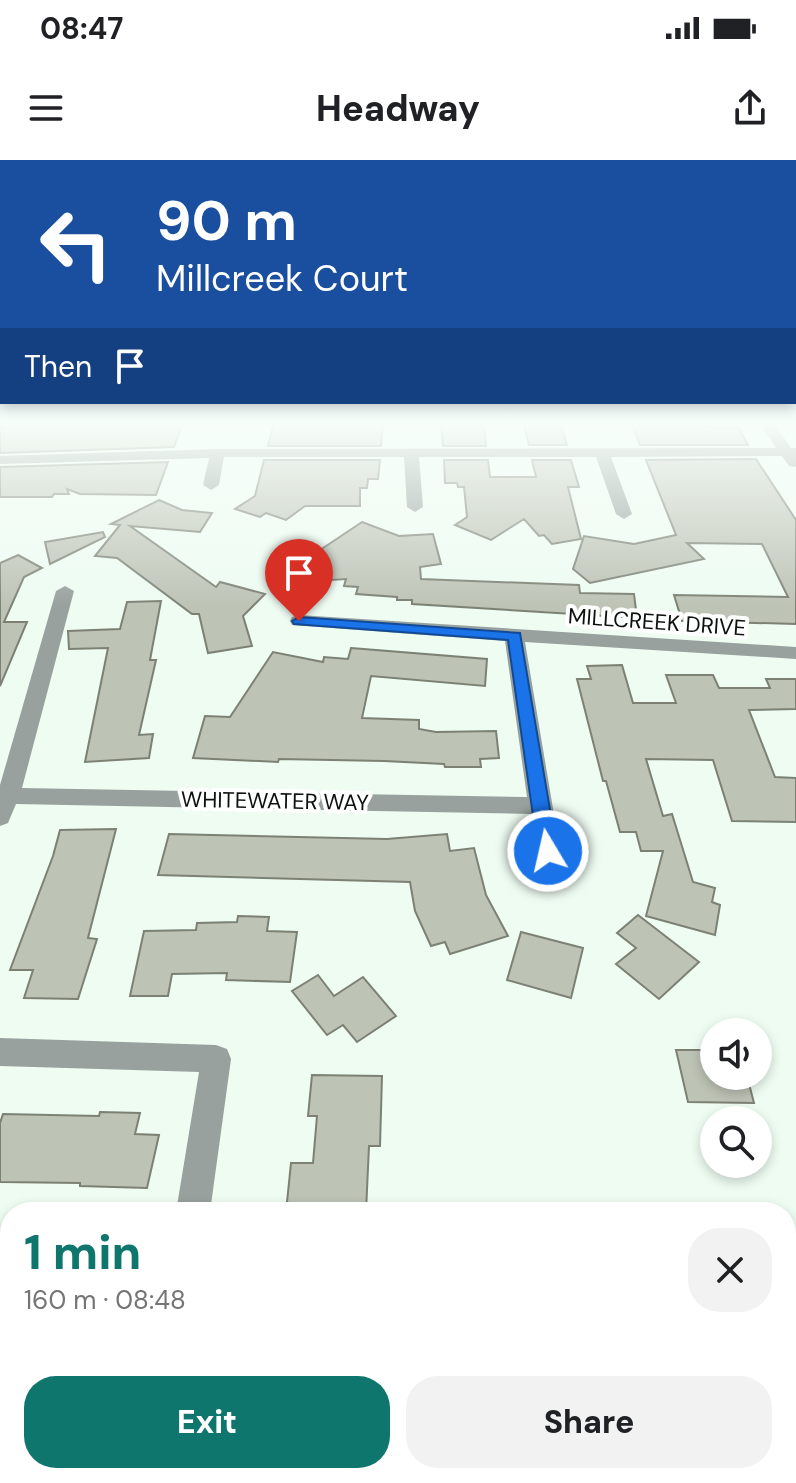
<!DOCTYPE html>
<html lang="en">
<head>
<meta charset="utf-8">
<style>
  body { margin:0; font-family:"DM Sans",sans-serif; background:#f2f2f2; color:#202124; height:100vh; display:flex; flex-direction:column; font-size:30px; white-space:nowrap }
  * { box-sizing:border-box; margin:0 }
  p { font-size:26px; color:#757577 }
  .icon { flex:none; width:44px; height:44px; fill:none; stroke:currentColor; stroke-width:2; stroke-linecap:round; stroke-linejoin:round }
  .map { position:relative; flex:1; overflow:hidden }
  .side { position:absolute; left:0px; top:1042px; width:796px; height:282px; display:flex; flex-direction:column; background:#fff; border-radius:32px 32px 0 0; box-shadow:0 4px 12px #0003 }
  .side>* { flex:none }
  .hud { position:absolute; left:0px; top:0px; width:796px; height:244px; box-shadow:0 4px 12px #0003; background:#1a4fa0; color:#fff; overflow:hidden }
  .controls { position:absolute; left:700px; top:858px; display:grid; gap:16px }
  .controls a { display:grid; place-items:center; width:72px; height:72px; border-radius:50%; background:#fff; box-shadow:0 4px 12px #0003; font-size:40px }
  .pin { position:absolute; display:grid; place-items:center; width:68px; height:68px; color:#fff; margin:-82px -34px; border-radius:50% 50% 50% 0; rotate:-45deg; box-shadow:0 0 8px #0007 }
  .pin .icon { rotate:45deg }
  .me { position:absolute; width:88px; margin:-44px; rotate:351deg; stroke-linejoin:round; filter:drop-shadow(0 0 6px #0008) }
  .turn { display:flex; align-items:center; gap:28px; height:168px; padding:0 24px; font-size:36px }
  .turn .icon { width:104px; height:104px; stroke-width:2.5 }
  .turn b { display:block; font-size:56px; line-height:68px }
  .then { display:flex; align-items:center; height:76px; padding:0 24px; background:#0003; gap:16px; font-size:30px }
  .round { display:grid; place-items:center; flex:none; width:84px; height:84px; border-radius:32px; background:#f2f2f2 }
  .overview { display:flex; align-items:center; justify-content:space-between; height:136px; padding:0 24px }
  h1 { font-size:48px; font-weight:800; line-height:60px; color:#0f766e }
  .button { display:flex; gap:16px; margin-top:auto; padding:16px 24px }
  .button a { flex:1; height:92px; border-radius:32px; background:#0f766e; color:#fff; font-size:32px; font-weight:800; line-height:92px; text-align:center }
  .button a+a { background:#f2f2f2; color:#202124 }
  .status { display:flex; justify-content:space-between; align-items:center; height:56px; padding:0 40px; background:#fff; direction:ltr }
  .status svg { height:22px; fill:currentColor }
  header { display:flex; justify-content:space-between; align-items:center; height:104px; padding:0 24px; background:#fff; font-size:36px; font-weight:800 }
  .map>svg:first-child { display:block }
  .building { fill:#bdc3b5; stroke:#7c8174; stroke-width:2 }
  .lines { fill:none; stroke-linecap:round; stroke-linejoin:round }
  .street { fill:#99a19f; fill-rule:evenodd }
  .route { fill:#1a73e8; stroke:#114b97; stroke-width:2 }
  .labels { text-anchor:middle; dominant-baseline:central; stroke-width:8; stroke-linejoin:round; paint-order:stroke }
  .street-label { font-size:22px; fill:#0c110e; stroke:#fff }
</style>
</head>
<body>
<div class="status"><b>08:47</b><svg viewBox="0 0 49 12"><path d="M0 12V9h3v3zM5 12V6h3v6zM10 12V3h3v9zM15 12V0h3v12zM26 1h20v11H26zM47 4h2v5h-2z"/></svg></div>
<header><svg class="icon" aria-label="menu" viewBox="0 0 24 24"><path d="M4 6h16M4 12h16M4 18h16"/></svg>Headway<svg class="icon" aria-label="share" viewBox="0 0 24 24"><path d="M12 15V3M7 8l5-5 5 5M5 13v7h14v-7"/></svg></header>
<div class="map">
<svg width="796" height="1323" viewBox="0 0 796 1323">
  <rect width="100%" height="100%" fill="#eefcf2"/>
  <!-- building -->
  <g class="building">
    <polygon points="183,262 174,287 0,293 0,267"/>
    <polygon points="274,262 383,262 381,286 268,286"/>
    <polygon points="441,262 484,262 486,286 443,286"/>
    <polygon points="523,262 560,262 567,285 529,285"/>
    <polygon points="631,262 677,262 679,265 739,268 748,285 640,285"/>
    <polygon points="756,299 796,360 796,464 682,461 674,435 788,437 762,384 687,383 704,399 590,423 573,409 584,376 634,384 676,375 646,300"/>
    <polygon points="264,300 380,300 378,319 368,319 367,328 360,328 360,346 305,346 286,360 266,353 260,357 235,349 255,336"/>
    <polygon points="444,300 488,300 490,317 536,317 532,300 571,300 579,327 568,327 581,379 552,384 544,375 539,376 524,359 491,380 455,365 467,357 464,327 458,327 457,323 445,323"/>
    <polygon points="168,302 156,335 80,334 67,329 69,334 54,334 52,337 0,337 0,307"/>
    <polygon points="159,340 182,350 212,353 200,372 130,366 216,427 220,422 265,434 243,456 252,486 208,493 199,454 192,454 117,398 95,396 120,365 111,364"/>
    <polygon points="362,362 399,376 433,374 441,404 420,407 421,419 579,425 580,433 634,434 637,458 412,444 412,440 397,440 397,437 356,434 358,427 344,426 346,419 284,423 280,404 302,402"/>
    <polygon points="103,372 105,377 50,404 45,382"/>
    <polygon points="18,395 42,408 24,417 4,462 27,462 0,526 0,403"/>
    <polygon points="161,441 150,500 156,500 139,575 153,574 149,598 85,602 108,488 69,489 68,471 120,469 127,442"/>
    <polygon points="351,488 487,499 485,526 371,516 362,558 419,560 419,569 436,572 496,571 499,598 480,599 481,607 445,607 444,604 384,601 279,599 278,602 193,598 205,556 230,557 273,492 323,502 324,497 348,499"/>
    <polygon points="622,505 633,543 676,543 666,515 713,515 719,528 770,528 766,519 796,519 796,549 749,550 775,617 796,618 796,662 732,661 713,600 646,599 663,656 672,654 693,722 715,728 712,742 720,745 715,775 646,756 663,691 641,691 636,672 620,672 606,621 603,621 577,519 591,519 587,506"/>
    <polygon points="116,669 88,778 97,779 78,839 24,838 33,810 10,810 53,696 60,670"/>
    <polygon points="169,674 387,679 447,674 450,691 474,688 486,735 508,776 450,794 445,782 431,786 415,751 410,722 158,715"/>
    <polygon points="638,755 699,802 659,839 616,804 636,788 617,773"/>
    <polygon points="238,756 269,757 267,771 297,772 290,822 226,820 227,813 172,814 168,836 130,836 144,771 196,770 197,763 237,762"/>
    <polygon points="521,772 583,788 571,838 507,820"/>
    <polygon points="318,815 334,836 363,817 396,856 357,882 343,865 327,875 292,831"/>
    <polygon points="676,890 714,890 714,916 747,916 754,943 688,942"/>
    <polygon points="312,915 382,916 380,986 369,986 366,1052 286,1052 291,1003 313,1003 317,956 308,956"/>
    <polygon points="100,952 140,953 135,974 159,975 147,1028 80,1026 80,1023 0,1022 0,963 3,954 99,956"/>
  </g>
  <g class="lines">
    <!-- street -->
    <g class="street">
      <polygon points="759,262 773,262 791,288 796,288 796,307 789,306 782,296 611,297 632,354 624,359 616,354 596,297 419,297 423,347 415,352 407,347 404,297 224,297 219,325 211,330 203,325 209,298 0,304 0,296 217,289 776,288"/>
      <polygon points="65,426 74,431 22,628 527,637 505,481 292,465 290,461 292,457 299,455 796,487 796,499 525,482 564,714 560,721 551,724 542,721 538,714 530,654 16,644 8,663 0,666 0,625 56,431"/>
      <polygon points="0,878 216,885 227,889 231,899 210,1052 176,1052 199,912 0,906"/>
      <polygon points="137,1314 177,1314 176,1323 136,1323"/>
    </g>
  </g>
  <!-- sky -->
  <linearGradient id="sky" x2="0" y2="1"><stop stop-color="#84c8f1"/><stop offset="0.59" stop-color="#f7fef9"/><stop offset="1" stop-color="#f7fef9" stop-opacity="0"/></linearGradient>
  <rect width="796" height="447" fill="url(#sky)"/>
  <!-- route -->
  <polygon class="route" points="299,457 520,473 557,691 554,696 548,698 538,691 508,480 294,464 292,461"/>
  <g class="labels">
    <!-- street labels -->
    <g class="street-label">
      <text transform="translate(657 462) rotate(4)">MILLCREEK DRIVE</text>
      <text transform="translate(275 641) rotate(1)">WHITEWATER WAY</text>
    </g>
  </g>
</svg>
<div class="controls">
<a><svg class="icon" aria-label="sound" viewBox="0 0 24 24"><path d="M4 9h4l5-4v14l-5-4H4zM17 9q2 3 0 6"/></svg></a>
<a><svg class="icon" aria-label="search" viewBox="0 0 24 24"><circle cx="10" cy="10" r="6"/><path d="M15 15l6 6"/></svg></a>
</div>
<div class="pin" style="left:299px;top:461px;background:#d93025"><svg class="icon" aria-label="arrive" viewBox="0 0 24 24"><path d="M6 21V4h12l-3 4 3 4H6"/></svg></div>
<svg class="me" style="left:548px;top:691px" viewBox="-20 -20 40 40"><circle r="17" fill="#1a73e8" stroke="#fff" stroke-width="3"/><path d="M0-11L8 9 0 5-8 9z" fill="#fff"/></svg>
<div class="hud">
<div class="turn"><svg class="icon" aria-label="left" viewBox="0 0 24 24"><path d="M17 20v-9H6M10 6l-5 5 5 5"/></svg><div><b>90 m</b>Millcreek Court</div></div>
<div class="then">Then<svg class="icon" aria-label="arrive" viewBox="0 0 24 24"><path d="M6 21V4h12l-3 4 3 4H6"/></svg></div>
</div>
<section class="side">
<div class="overview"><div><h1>1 min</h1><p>160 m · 08:48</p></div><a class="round"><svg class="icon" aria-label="close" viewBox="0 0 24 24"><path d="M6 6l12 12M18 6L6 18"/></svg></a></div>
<div class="button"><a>Exit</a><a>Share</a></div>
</section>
</div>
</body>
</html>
